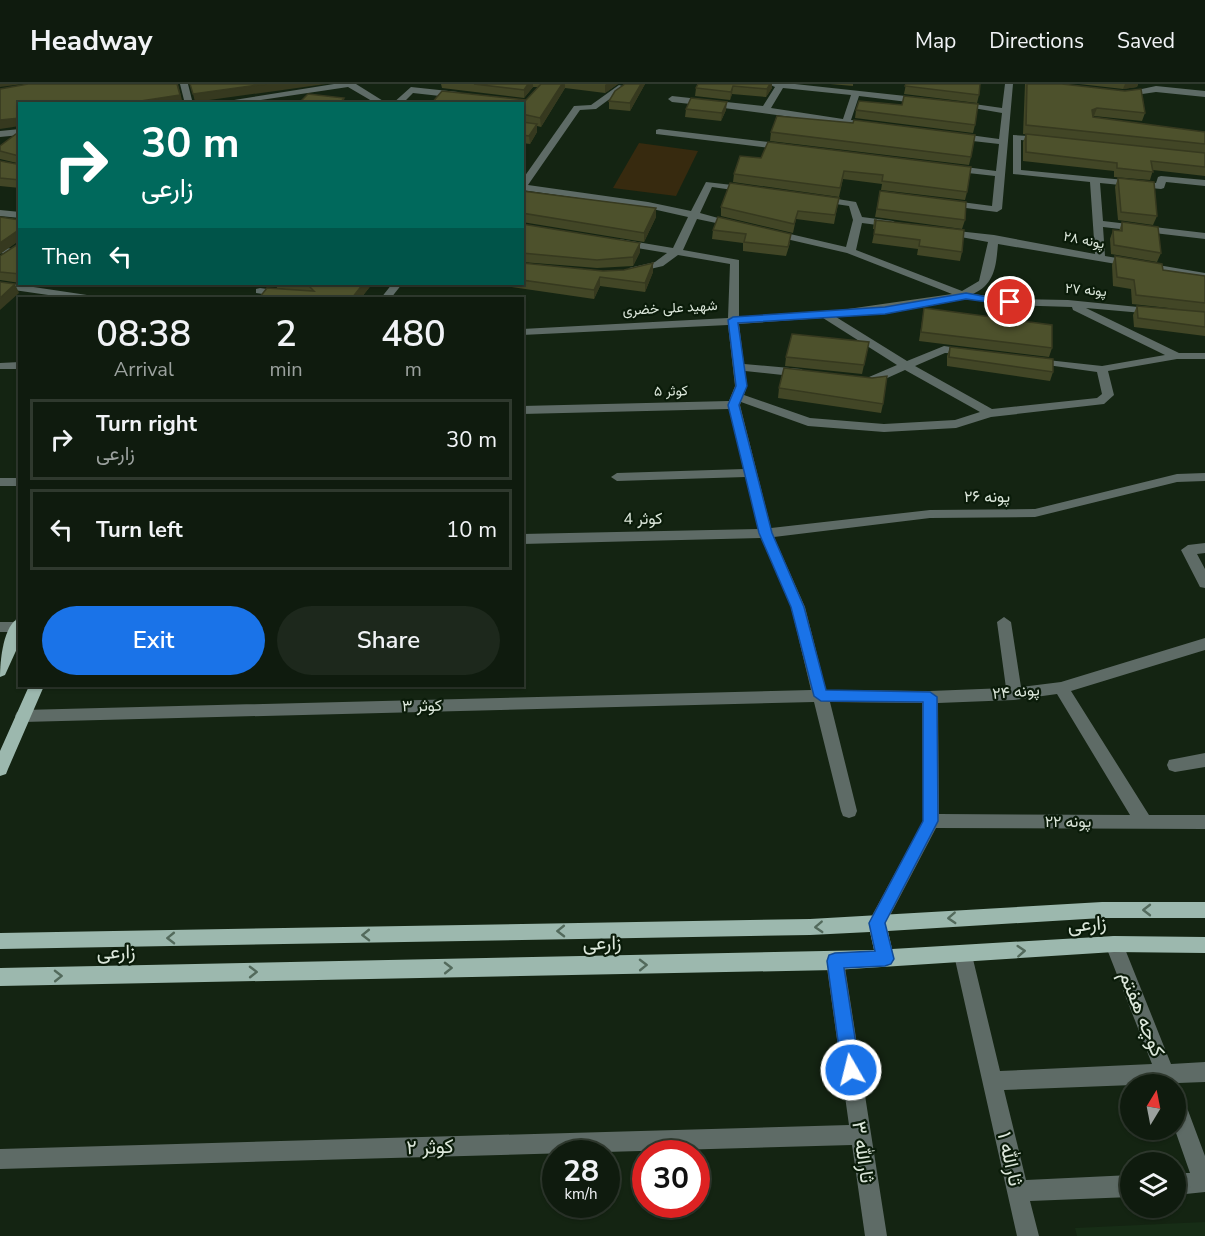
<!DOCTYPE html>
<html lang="en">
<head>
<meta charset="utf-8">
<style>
  body { margin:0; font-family:"Nunito Sans",Vazirmatn,sans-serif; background:#1d281c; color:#f1f3f6; height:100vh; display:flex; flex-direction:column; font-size:22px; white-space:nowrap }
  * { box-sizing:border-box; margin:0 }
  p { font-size:20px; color:#9ba19e }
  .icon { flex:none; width:33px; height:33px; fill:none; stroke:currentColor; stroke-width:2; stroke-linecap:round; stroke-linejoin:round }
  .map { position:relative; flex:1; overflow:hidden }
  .sheet { position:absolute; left:18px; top:213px; width:506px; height:390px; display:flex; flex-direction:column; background:#0f1b0e; border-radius:0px; box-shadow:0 2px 4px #0004,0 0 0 2px #2f392e }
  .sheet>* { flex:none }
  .top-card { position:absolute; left:18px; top:18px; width:506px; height:183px; border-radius:0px; box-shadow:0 2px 4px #0004,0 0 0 2px #2f392e; background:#00695c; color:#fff; overflow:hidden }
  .needle { width:39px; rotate:10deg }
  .tools { position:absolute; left:1120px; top:990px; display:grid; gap:12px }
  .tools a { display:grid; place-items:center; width:66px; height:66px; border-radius:50%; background:#0f1b0e; box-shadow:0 2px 4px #0004,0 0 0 2px #2f392e; font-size:30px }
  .speed { position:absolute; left:542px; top:1056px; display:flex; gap:12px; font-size:30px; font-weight:700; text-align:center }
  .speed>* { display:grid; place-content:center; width:78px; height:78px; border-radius:50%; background:#0f1b0e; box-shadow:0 2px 4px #0004,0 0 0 2px #2f392e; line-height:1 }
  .speed small { font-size:15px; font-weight:400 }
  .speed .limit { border:9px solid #d22; background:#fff; color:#111 }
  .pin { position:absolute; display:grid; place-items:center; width:51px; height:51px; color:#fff; margin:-26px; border:3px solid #fff; border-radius:50%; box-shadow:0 2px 6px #0007 }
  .me { position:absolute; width:66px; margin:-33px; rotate:352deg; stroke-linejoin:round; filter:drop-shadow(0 0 4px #0008) }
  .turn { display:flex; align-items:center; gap:21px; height:126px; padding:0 24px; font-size:27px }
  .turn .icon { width:78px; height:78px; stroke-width:2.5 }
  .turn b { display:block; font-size:42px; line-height:51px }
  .then { display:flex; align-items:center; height:57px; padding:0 24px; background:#0003; gap:12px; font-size:22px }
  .eta { display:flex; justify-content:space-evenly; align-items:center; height:102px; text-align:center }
  .eta b { font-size:36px; font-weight:600; line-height:42px }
  .action { display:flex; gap:12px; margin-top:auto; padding:12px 24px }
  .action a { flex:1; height:69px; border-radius:36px; background:#1a73e8; color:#fff; font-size:24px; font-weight:600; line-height:69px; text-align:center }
  .action a+a { background:#1d281c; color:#f1f3f6 }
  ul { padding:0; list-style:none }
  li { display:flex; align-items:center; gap:18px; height:81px; margin:0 12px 9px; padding:0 12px; border:3px solid #2f392e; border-radius:0px }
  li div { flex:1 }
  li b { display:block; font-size:22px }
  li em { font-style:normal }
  header { display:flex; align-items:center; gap:36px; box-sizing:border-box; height:84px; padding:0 30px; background:#0f1b0e; border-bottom:2px solid #2f392e }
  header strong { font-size:28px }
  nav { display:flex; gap:33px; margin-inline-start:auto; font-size:21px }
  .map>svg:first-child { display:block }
  .built { fill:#172d16 }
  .green { fill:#372a0f }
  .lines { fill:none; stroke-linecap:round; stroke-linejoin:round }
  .minor { fill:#5e6b66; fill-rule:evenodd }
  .major { fill:#9cb8ae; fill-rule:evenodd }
  .wall { fill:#424626 }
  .shaded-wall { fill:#36391f }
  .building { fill:#4d512c; stroke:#36391f; stroke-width:1.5 }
  .oneway { stroke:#536a5c }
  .route { fill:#1a73e8; stroke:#114b97; stroke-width:1.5 }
  .labels { text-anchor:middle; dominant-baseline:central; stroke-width:4.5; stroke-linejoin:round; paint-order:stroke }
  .far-street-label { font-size:14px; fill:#dce7db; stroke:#0a1b09 }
  .street-label { font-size:16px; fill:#dce7db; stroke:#0a1b09 }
  .near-street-label { font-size:20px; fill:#dce7db; stroke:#0a1b09 }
</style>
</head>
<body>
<header>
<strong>Headway</strong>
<nav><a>Map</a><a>Directions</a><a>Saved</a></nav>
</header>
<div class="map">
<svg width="1205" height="1152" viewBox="0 0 1205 1152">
  <rect width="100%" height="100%" fill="#142412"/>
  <!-- built -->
  <polygon class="built" points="1205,1138 1205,1152 1077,1152 1075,1144"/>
  <!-- green -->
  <polygon class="green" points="639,59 698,67 676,112 613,104"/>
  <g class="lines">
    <!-- minor -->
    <g class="minor">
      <polygon points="180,0 188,0 193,20 185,20"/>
      <polygon points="334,0 356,0 388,20 377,20 348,3 234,20 209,20"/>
      <path d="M768,0h27l129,14 4,3 -4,3 -65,-8 -8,24 24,3 1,2 -4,3c-67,-9 -133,-19 -200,-26l-4,-3 4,-3 91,10 12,-19zM783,4l68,7 -8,24 -72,-11z"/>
      <polygon points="1005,0 1013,0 1002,125 997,128 943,121 941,119 946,116 992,122 995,92 950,87 945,84 950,81 996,87 999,60 955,55 951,52 955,49 999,55 1002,29 956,21 960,18 1002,24"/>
      <path d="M619,1l7,2 -30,22 -16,1 -52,75 120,17 43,9 15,-29 44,5v4l-3,1 -35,-5 -12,26 40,11 -5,3 -38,-8 -14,31 56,10v57l102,-7 111,-16 -105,-41 -78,-18v-4l4,-1 73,17 7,-27 -4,-14 -33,-5v-4l3,-1 37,6 6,15 31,4 5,3 -5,3 -31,-4 -6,27 106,41 17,-10 9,-39 -49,-9v-4l55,6 101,19 -5,-72 -77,-8v-39l31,2 5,3 -5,3 -23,-3v30l135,13 2,-6 3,-1 44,4v6l-39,-4 -2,6 -3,1 -61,-6 3,38 102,12v6l-102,-12 2,29 100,17v6l-207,-35c-2,22 -3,40 -25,50l37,5 58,1 90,9v4l-4,1 -68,-6 93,45h26v6h-28l-69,12 6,24 -10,9 -113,13 -35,11 -72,4 -76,-6 -67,-24 -1,3 31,123 159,-18 105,-1 142,-35 28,-1v8l-28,1 -142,35 -105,1 -156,19 31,70 21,83 104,1 76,-3 -9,-66 7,-5 7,5 10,65 40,-5 144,-44v12l-134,41 78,124h56v14l-269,-1 -53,101 -6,2 -6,-2 -3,-6 55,-102 -1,-118 -92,-1 27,109 -2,5 -6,2 -6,-2 -2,-5 -27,-109 -791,20 -6,-2 -2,-4 2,-4 6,-2 788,-20 -20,-83 -30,-69 -239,6v-10l236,-5 -12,-52 -129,4 -6,-4 6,-4 127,-4 -15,-60 -207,5v-8l207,-5 6,-15 -7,-61 -206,10v-6l206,-11 2,-54 -52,-9 -15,11 -30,7 -4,-1v-4l26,-6 12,-9 -48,-8 -5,-3 5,-3 54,9 15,-31 -40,-9 -126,-18v-10l52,-74 17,-1zM962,214l48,7 62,2 1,3 92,45 -63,11 -73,-8 -2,2 6,3 64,9 5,22 -5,4 -105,11 -77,-43 30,-13 27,1v-4l-28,-4 -37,15 -71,-44 71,-8zM823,234l74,47 -28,12h-12v6l17,1 31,-14 75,42 -25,8 -71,4 -74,-6 -66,-23 3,-9 -2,-15 56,6 6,-4 -6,-4 -57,-5 -5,-40zM1057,610l73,121 -191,-1 -1,-111 76,-3z"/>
      <polygon points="1156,2 1205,7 1205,13 1156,8 1122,13 1118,10"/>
      <polygon points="411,3 458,8 462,11 458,14 413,9 402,20 392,20"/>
      <polygon points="20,45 20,51 0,53 0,47"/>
      <polygon points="659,45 786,60 791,63 786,66 656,50 656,46"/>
      <polygon points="0,126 20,128 20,134 0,132"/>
      <polygon points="0,163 20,166 20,172 0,169"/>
      <polygon points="0,198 87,211 92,214 69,214 0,204"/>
      <polygon points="392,200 402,200 391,214 381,214"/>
      <polygon points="260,204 309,211 314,214 290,214 256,209 256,205"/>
      <polygon points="20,278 20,285 0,285 0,279"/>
      <rect x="0" y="394" width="20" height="8"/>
      <polygon points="1205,459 1205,469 1197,470 1205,485 1205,504 1200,503 1181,466 1188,461"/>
      <rect x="0" y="538" width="20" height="10"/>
      <polygon points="1205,669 1205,683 1175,688 1169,686 1167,681 1169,676"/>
      <polygon points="1114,852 1120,854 1123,860 1171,980 1205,978 1205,998 1178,999 1176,1007 1176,1000 1159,1000 1004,1006 1026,1096 1131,1091 1131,1113 1030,1117 1039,1152 1017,1152 954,871 957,865 963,863 969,865 972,871 1000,987 1152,980 1105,860 1108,854"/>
      <polygon points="835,868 842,871 844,877 887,1152 865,1152 852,1061 0,1085 0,1065 849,1041 826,877 828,871"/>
      <polygon points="1176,1010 1183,1013 1205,1072 1205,1108 1176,1111 1176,1089 1190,1089 1175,1046"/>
    </g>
    <!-- major -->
    <g class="major">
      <path d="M20,534v24l-15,33 -5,2c0,-15 3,-54 20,-59z"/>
      <polygon points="29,602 44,602 8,685 6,690 0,692 0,667"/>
      <polygon points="1102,818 1205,818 1205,834 1102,834 888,847 892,865 1114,852 1205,853 1205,869 1114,868 835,886 0,902 0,884 874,866 870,848 810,851 0,865 0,849 810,835"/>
    </g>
  </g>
  <!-- wall -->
  <g class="wall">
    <polygon points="441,0 618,0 605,9 565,4 541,43 537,42 537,48 530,60 522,59 522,38 527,39 522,38 522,20 526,16 538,3 533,3 524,14 442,4"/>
    <polygon points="625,0 645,0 630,27 609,25 609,17"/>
    <polygon points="698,0 772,4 766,13 732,10 730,16 695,12 696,4"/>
    <polygon points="830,0 853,0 853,2"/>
    <polygon points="906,0 979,11 977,19 904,10"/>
    <polygon points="1025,0 1062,0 1145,29 1142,37 1094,32 1093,33 1205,48 1205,92 1153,86 1150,96 1114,93 1114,87 1023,77 1023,58 1026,50 1114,59 1023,50"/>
    <polygon points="1079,0 1138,0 1137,3 1123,5"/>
    <polygon points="686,25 726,26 721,37 685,33"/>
    <polygon points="856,26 975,41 973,49 855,34"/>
    <polygon points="20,47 20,104 0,102 0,77 16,80 17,79 0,75 0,76 0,62"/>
    <polygon points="771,48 971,73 969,81 770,57"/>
    <polygon points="768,58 967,108 965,116 881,106 882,100 843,95 839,113 733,98 734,90 761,74"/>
    <polygon points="1118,94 1157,132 1153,141 1118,136 1115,103"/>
    <polygon points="522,107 656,124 656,133 644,158 522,138"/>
    <polygon points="880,107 965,136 962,145 875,133"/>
    <polygon points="839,114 834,140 796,135 793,149 721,132 721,123"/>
    <polygon points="0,133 20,136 20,199 0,196 0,172 18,160 17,158 0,170"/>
    <polygon points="718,133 790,159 786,172 743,167 743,159 712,155 713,146"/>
    <polygon points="874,136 962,168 960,177 917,171 918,165 872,159 875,145 873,145"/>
    <polygon points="1122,138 1161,169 1157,178 1111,170 1110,155 1113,146 1119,147"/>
    <polygon points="522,140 640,168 633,182 597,184 522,178 522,179 603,187 653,188 645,208 600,202 594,215 504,202 504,200 522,200"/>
    <polygon points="1115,172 1163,186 1205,192 1205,252 1134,243 1133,231 1137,222 1178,225 1132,220 1131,205 1113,202 1112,181"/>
    <polygon points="276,200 372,200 361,214 277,204"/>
    <polygon points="924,224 1052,264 1049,273 919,257"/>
    <polygon points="869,258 862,290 785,282 786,273"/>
    <polygon points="950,263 1053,288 1050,297 947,282 947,272"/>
    <polygon points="779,304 883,320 881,329 778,314"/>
  </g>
  <!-- shaded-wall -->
  <g class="shaded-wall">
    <polygon points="0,0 23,0 0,3"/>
    <polygon points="178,0 183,20 121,20 177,0"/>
    <polygon points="266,0 326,0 195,18 193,10"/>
    <polygon points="528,0 533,0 533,3 524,14 524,6"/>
    <polygon points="562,0 565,0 565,4 541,43 540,34"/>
    <polygon points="606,0 618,0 605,9 605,1"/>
    <polygon points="641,0 645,0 630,27 630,19"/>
    <polygon points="770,0 772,0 772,4 766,13 767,5"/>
    <polygon points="1125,0 1138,0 1137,3 1123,5"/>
    <polygon points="733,2 732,10 730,16 731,8"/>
    <polygon points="344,14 345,20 339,20"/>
    <polygon points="727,18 726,26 721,37 722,29"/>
    <polygon points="1097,24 1094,32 1089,34 1092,26"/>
    <polygon points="20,34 20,42 0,45 0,36"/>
    <polygon points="537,40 537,48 530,60 529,52"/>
    <polygon points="656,124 656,133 644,158 644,149"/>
    <polygon points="17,147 20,156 0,170 0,159"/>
    <polygon points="640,159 640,168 633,182 633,173"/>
    <polygon points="653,179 653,188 645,208 645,199"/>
    <polygon points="600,193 600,202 594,215 594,206"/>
    <polygon points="15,200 19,209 0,226 0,214"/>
    <polygon points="363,200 372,200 361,214 352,214"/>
  </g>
  <!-- building -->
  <g class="building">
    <polygon points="28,0 177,0 180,11 121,20 20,20 20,34 0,36 0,5"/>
    <polygon points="190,0 266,0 193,10"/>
    <polygon points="474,0 528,0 524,6"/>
    <polygon points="541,0 562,0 540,34 522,30 522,20 431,20 442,7 526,16"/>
    <polygon points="625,0 641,0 630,19 609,17 615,7"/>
    <polygon points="698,0 770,0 767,5 733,2 731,8 696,4"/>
    <polygon points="906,0 980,0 979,11 905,2"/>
    <polygon points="1027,0 1062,0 1125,7 1141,5 1145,29 1097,24 1092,26 1093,33 1205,48 1205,60 1026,41"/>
    <polygon points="308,10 344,14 339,20 298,20"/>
    <polygon points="904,12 978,20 975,41 856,26 859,17 902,21"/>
    <polygon points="691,14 727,18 722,29 686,25"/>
    <polygon points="777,32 853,39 854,36 975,51 971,73 771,48"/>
    <polygon points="522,38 537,40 529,52 522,51"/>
    <polygon points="20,47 20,96 0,94 0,77 16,80 19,72 0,67 0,62"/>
    <polygon points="1026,50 1205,69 1205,83 1151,77 1153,88 1117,84 1117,79 1026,68"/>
    <polygon points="768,58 971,83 967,108 882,97 883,91 844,87 840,104 734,90 740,72 761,74"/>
    <polygon points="1118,94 1154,98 1157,132 1121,128"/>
    <polygon points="730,99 839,114 835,131 798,127 794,140 721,123"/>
    <polygon points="522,107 656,124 644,149 522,129"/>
    <polygon points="880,107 966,118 965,136 877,125"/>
    <polygon points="0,133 20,136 20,190 0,188 0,172 18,160 17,147 0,159"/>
    <polygon points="718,133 791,150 788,163 744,158 746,150 713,146"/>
    <polygon points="874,136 964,146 962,168 919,162 920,156 874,150 876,136"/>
    <polygon points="1122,138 1158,143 1161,169 1114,161 1113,146 1122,147"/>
    <polygon points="522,140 640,159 633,173 597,176 522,169 522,160 524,156 522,156"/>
    <polygon points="1115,172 1162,180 1163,186 1205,192 1205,219 1136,211 1134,196 1117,193"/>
    <polygon points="522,179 603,187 624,186 653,179 645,199 600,193 594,206 522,196"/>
    <polygon points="0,198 15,200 0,214"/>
    <polygon points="305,200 363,200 352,214 259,214 267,204 314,207 307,200"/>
    <polygon points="1137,222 1205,228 1205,243 1138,234"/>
    <polygon points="924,224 1052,241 1052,264 921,248"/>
    <polygon points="792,250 869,258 864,281 786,273"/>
    <polygon points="950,263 1053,275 1053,288 949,273"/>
    <polygon points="784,284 872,294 887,292 883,320 779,304"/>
  </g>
  <!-- one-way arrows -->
  <defs><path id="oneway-chevron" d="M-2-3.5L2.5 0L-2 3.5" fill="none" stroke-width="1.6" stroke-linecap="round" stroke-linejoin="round" transform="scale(1.5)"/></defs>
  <g class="oneway">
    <use href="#oneway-chevron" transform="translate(1147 826) rotate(-180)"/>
    <use href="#oneway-chevron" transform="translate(952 834) rotate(177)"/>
    <use href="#oneway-chevron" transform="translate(819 843) rotate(177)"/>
    <use href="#oneway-chevron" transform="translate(561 847) rotate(179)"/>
    <use href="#oneway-chevron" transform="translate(366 851) rotate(179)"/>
    <use href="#oneway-chevron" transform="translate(171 854) rotate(179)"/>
    <use href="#oneway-chevron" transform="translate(1021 867) rotate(-4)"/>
    <use href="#oneway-chevron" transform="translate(643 881) rotate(-1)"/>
    <use href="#oneway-chevron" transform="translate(448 884) rotate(-1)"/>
    <use href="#oneway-chevron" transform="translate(253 888) rotate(-1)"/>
    <use href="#oneway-chevron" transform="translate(58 892) rotate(-1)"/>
  </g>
  <!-- route -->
  <polygon class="route" points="966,209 1015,218 1010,221 966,215 885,230 738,239 747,302 739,321 772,449 804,523 826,606 930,608 937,613 938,737 885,839 894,875 891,880 885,882 844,884 860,986 857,992 851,994 844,992 842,986 827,877 829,871 835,869 875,867 869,839 923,737 923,618 821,617 814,612 791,523 759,449 728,321 736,302 728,236 733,233 885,223"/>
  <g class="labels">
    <!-- far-street labels -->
    <g class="far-street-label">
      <text transform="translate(1084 156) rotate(11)">پونه ۲۸</text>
      <text transform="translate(1086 206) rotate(5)">پونه ۲۷</text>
      <text transform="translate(670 224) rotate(-3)">شهید علی خضری</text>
      <text transform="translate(671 307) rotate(-1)">کوثر ۵</text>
    </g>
    <!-- street labels -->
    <g class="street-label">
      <text x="987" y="413">پونه ۲۶</text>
      <text transform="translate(643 435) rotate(-1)">کوثر 4</text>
      <text transform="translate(1016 608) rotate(-5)">پونه ۲۴</text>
      <text transform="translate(422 622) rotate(-1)">کوثر ۳</text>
      <text x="1068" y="738">پونه ۲۲</text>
    </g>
    <!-- near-street labels -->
    <g class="near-street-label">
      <text transform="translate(1087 840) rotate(-4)">زارعی</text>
      <text transform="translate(602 859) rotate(-1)">زارعی</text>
      <text transform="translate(116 868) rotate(-1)">زارعی</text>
      <text transform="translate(1142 930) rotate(68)">کوچه هفتم</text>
      <text transform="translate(430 1063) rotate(-2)">کوثر ۲</text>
      <text transform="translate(863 1068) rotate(82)">ثارالله ۳</text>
      <text transform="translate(1010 1075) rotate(77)">ثارالله ۱</text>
    </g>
  </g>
</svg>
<div class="tools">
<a><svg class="needle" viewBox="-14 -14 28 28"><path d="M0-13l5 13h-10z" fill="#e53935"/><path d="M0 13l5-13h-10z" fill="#9ba19e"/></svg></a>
<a><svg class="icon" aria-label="layers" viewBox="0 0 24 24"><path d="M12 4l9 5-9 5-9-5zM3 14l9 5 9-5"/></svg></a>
</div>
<div class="speed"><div>28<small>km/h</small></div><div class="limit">30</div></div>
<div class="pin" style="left:1010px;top:218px;background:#d93025"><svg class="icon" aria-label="arrive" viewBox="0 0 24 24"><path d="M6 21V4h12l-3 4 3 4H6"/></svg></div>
<svg class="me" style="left:851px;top:986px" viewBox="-20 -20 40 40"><circle r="17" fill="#1a73e8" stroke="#fff" stroke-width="3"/><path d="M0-11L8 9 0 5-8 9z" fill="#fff"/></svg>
<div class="top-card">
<div class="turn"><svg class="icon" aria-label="right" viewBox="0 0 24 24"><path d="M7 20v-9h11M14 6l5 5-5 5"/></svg><div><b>30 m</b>زارعی</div></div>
<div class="then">Then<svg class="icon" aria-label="left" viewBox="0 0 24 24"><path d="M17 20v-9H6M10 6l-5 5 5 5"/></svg></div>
</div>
<section class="sheet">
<div class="eta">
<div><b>08:38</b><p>Arrival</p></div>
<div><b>2</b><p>min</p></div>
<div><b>480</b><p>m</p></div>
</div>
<ul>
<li><svg class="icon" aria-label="right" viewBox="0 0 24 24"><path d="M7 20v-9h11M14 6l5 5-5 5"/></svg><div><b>Turn right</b><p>زارعی</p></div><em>30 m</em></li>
<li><svg class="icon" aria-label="left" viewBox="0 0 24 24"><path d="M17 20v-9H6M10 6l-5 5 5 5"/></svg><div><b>Turn left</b></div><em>10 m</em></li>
</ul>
<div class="action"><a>Exit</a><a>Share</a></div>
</section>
</div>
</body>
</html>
